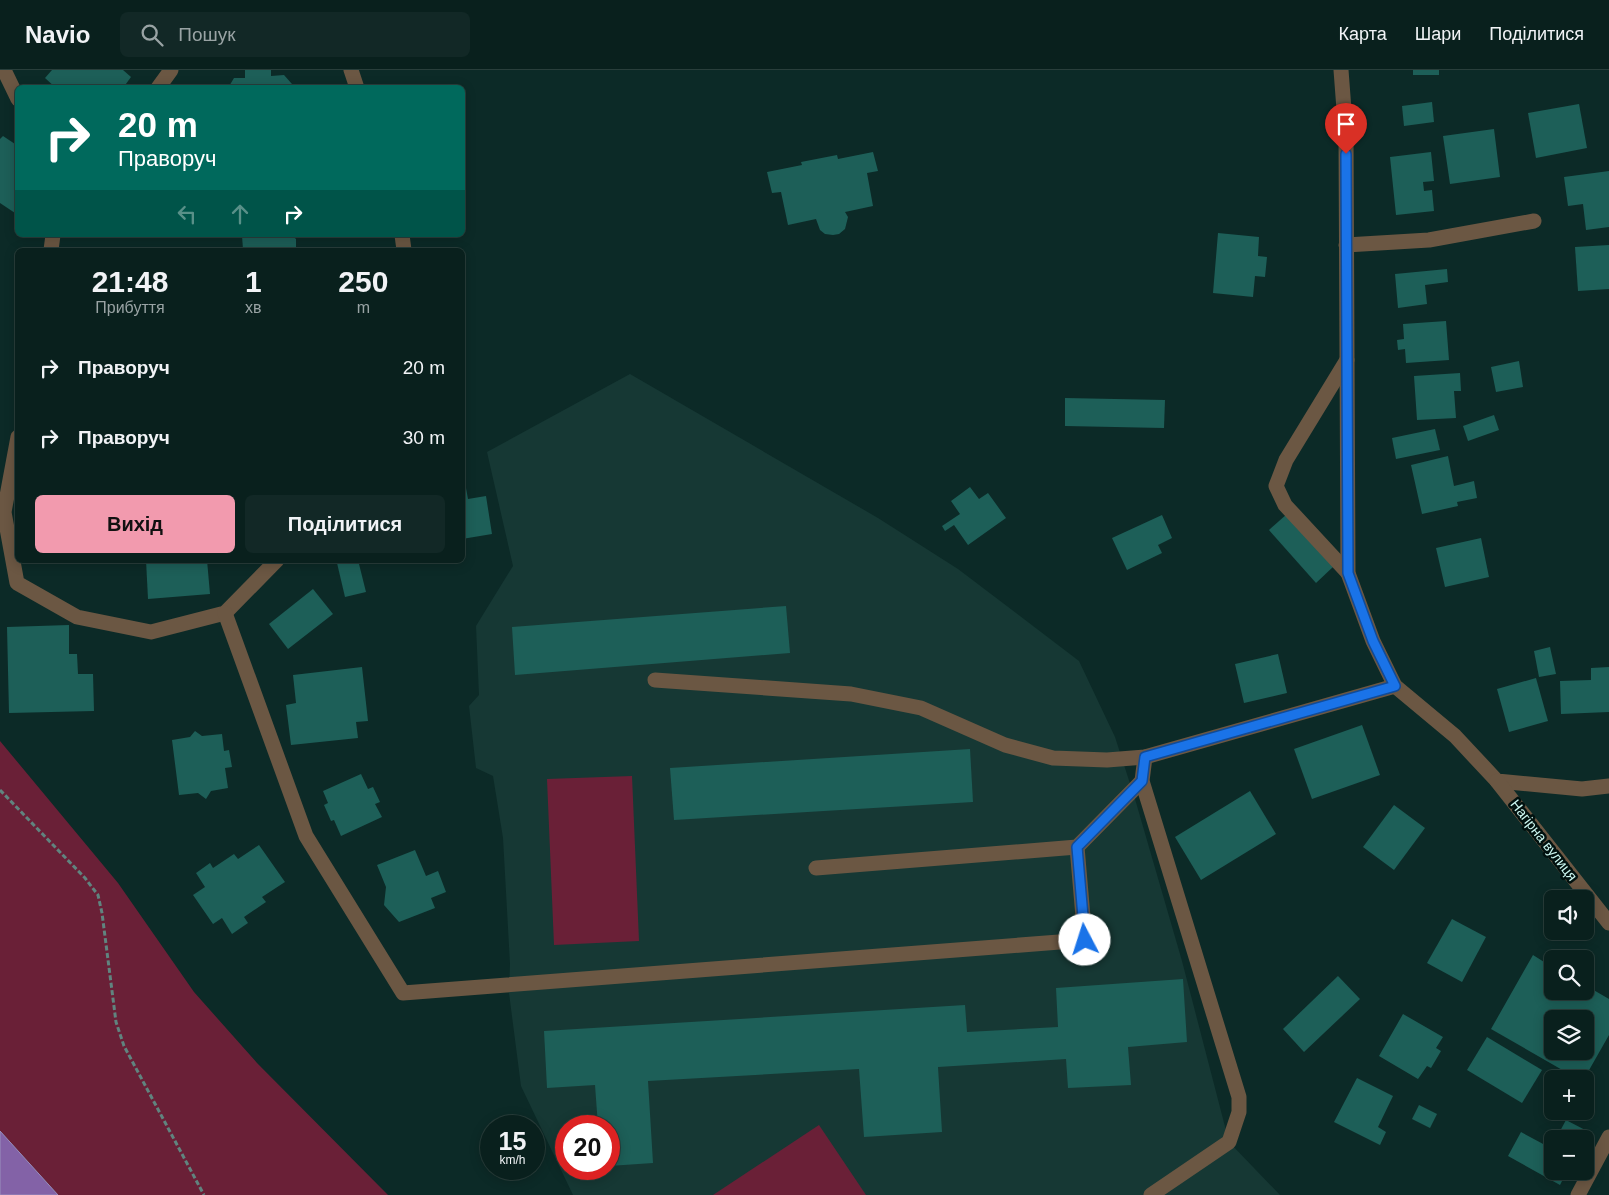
<!DOCTYPE html>
<html lang="uk">
<head>
<meta charset="utf-8">
<style>
  body { margin:0; font-family:Helvetica,sans-serif; background:#122826; color:#f1f3f6; height:100vh; display:flex; flex-direction:column; font-size:19px; white-space:nowrap }
  * { box-sizing:border-box; margin:0 }
  p { font-size:16px; color:#99a3a4 }
  .icon { flex:none; width:28px; height:28px; fill:none; stroke:currentColor; stroke-width:2; stroke-linecap:round; stroke-linejoin:round }
  .map { position:relative; flex:1; overflow:hidden }
  .drawer { position:absolute; left:15px; top:178px; width:450px; height:315px; display:flex; flex-direction:column; background:#09201d; border-radius:8px; box-shadow:0 2px 12px #0003,0 0 0 1px #293e3b }
  .drawer>* { flex:none }
  .banner { position:absolute; left:15px; top:15px; width:450px; height:152px; border-radius:8px; box-shadow:0 2px 12px #0003,0 0 0 1px #293e3b; background:#00695c; color:#fff; overflow:hidden }
  .controls { position:absolute; left:1544px; top:820px; display:grid; gap:10px }
  .controls a { display:grid; place-items:center; width:50px; height:50px; border-radius:8px; background:#09201d; box-shadow:0 2px 12px #0003,0 0 0 1px #293e3b; font-size:25px }
  .speed { position:absolute; left:480px; top:1045px; display:flex; gap:10px; font-size:25px; font-weight:700; text-align:center }
  .speed>* { display:grid; place-content:center; width:65px; height:65px; border-radius:50%; background:#09201d; box-shadow:0 2px 12px #0003,0 0 0 1px #293e3b; line-height:1 }
  .speed small { font-size:12px; font-weight:400 }
  .speed .limit { border:8px solid #d22; background:#fff; color:#111 }
  .pin { position:absolute; display:grid; place-items:center; width:42px; height:42px; color:#fff; margin:-51px -21px; border-radius:50% 50% 50% 0; rotate:-45deg; box-shadow:0 0 5px #0007 }
  .pin .icon { rotate:45deg }
  .me { position:absolute; width:55px; margin:-28px; rotate:355deg; stroke-linejoin:round; filter:drop-shadow(0 0 4px #0008) }
  .turn { display:flex; align-items:center; gap:18px; height:105px; padding:0 20px; font-size:22px }
  .turn .icon { width:65px; height:65px; stroke-width:2.5 }
  .turn b { display:block; font-size:35px; line-height:42px }
  .lanes { display:flex; align-items:center; height:48px; padding:0 20px; background:#0003; justify-content:center; gap:25px; direction:ltr }
  .lanes .off { opacity:.35 }
  .eta { display:flex; justify-content:space-evenly; align-items:center; height:85px; text-align:center }
  .eta b { font-size:30px; font-weight:800; line-height:35px }
  .primary-button { display:flex; gap:10px; margin-top:auto; padding:10px 20px }
  .primary-button a { flex:1; height:58px; border-radius:8px; background:#f29aae; color:#111; font-size:20px; font-weight:800; line-height:58px; text-align:center }
  .primary-button a+a { background:#122826; color:#f1f3f6 }
  ul { padding:0; list-style:none }
  li { display:flex; align-items:center; gap:15px; height:70px; padding:0 20px }
  li div { flex:1 }
  li b { display:block; font-size:19px }
  li em { font-style:normal }
  header { display:flex; align-items:center; gap:30px; box-sizing:border-box; height:70px; padding:0 25px; background:#09201d; border-bottom:1px solid #293e3b }
  header strong { font-size:24px }
  nav { display:flex; gap:28px; margin-inline-start:auto; font-size:18px }
  .search { width:350px; height:45px; background:#122826; display:flex; align-items:center; gap:12px; box-sizing:border-box; padding:0 18px; border-radius:8px; color:#99a3a4; font-size:19px }
  .map>svg:first-child { display:block }
  .built { fill:#163834; fill-rule:evenodd }
  .green { fill:#6a2037 }
  .water { fill:#8362a7; stroke:#998fbd }
  .building { fill:#1d5f58; fill-rule:evenodd }
  .lines { fill:none; stroke-linecap:round; stroke-linejoin:round }
  .path { stroke:#60847f; stroke-width:3; stroke-dasharray:5 2.5; stroke-linecap:butt }
  .minor { stroke:#6b5743; stroke-width:15 }
  .route-casing { stroke:#114b97; stroke-width:12 }
  .route { stroke:#1a73e8; stroke-width:9 }
  .labels { text-anchor:middle; dominant-baseline:central; stroke-width:5; stroke-linejoin:round; paint-order:stroke }
  .street-label { font-size:14px; fill:#cdf8f1; stroke:#01110f }
</style>
</head>
<body>
<header>
<strong>Navio</strong>
<div class="search"><svg class="icon" aria-label="search" viewBox="0 0 24 24"><circle cx="10" cy="10" r="6"/><path d="M15 15l6 6"/></svg>Пошук</div>
<nav><a>Карта</a><a>Шари</a><a>Поділитися</a></nav>
</header>
<div class="map">
<svg width="1609" height="1125" viewBox="0 0 1609 1125">
  <rect width="100%" height="100%" fill="#0c2a27"/>
  <!-- built -->
  <path class="built" d="M630,304l248,144 80,51 121,92 36,76 20,62 47,162 47,181 51,53h-707l-52,-109 -12,-93 1,-29 -7,-126 -10,-62 -17,-8 -7,-62 10,-11 -3,-69 37,-60 -26,-114zM566,1056h43v43h-43z"/>
  <!-- green -->
  <g class="green">
    <polygon points="0,671 118,813 194,922 257,993 388,1125 58,1125 0,1061"/>
    <polygon points="632,706 639,871 554,875 547,709"/>
    <polygon points="819,1055 866,1125 713,1125"/>
  </g>
  <!-- water -->
  <polygon class="water" points="0,1061 58,1125 0,1125"/>
  <!-- building -->
  <g class="building">
    <polygon points="52,0 123,0 131,7 123,18 56,18 45,8"/>
    <polygon points="245,0 271,0 271,6 284,5 292,14 292,18 228,18 234,8 245,8"/>
    <rect x="1413" y="0" width="26" height="5"/>
    <polygon points="1432,32 1434,52 1404,56 1402,36"/>
    <polygon points="1579,34 1587,78 1536,88 1528,43"/>
    <polygon points="1494,59 1500,107 1450,114 1443,66"/>
    <polygon points="3,66 18,76 18,145 0,133 0,69"/>
    <polygon points="873,82 878,101 867,103 873,136 845,142 848,147 845,159 839,164 833,165 825,164 820,160 816,149 788,155 781,122 772,123 767,102 802,95 801,92 837,85 838,89"/>
    <polygon points="1431,82 1434,111 1423,112 1424,121 1432,120 1434,141 1396,145 1390,87"/>
    <polygon points="1609,101 1609,157 1586,160 1583,134 1568,136 1564,107"/>
    <polygon points="1218,163 1259,167 1258,186 1267,187 1265,207 1255,206 1253,227 1213,223"/>
    <polygon points="242,165 291,165 296,169 296,180 243,180"/>
    <polygon points="1609,175 1609,219 1578,221 1575,177"/>
    <polygon points="1447,199 1448,212 1425,215 1427,234 1398,238 1395,204"/>
    <polygon points="1446,251 1449,290 1406,293 1405,279 1398,280 1397,270 1404,269 1403,254"/>
    <polygon points="1519,291 1523,317 1496,322 1491,297"/>
    <polygon points="1460,303 1461,321 1454,321 1456,348 1417,350 1414,306"/>
    <polygon points="1065,328 1165,330 1164,358 1065,356"/>
    <polygon points="1494,345 1499,360 1468,371 1463,356"/>
    <polygon points="1435,359 1440,380 1396,389 1392,368"/>
    <polygon points="1448,386 1454,416 1474,411 1477,428 1457,432 1458,436 1422,444 1411,395"/>
    <polygon points="970,417 979,429 988,423 1006,448 968,475 954,455 945,461 942,456 960,444 951,431"/>
    <polygon points="462,418 466,418 468,429 486,426 492,464 462,469"/>
    <polygon points="1287,444 1334,496 1316,513 1269,460"/>
    <polygon points="1162,445 1172,468 1158,475 1162,483 1127,500 1112,468"/>
    <polygon points="1481,468 1489,507 1445,517 1436,478"/>
    <polygon points="146,490 207,490 210,524 148,529"/>
    <polygon points="350,490 358,490 366,522 345,527 337,493"/>
    <polygon points="313,519 333,544 288,579 269,554"/>
    <polygon points="786,536 790,583 515,605 512,557"/>
    <polygon points="69,555 69,584 77,584 78,604 93,604 94,641 9,643 7,557"/>
    <polygon points="1550,577 1556,604 1539,607 1534,581"/>
    <polygon points="1278,584 1287,623 1244,633 1235,594"/>
    <polygon points="362,597 368,651 356,652 358,668 291,675 286,635 296,633 293,605"/>
    <polygon points="1609,597 1609,642 1561,644 1560,611 1591,610 1591,598"/>
    <polygon points="1536,608 1548,651 1509,662 1497,619"/>
    <polygon points="1362,655 1380,705 1312,729 1294,679"/>
    <polygon points="195,661 202,666 222,664 224,681 229,680 232,697 225,698 228,718 211,721 206,729 198,723 179,725 172,670 190,667"/>
    <polygon points="970,679 973,732 674,750 670,698"/>
    <polygon points="361,704 368,719 373,717 380,732 375,734 382,747 341,766 334,750 331,751 324,735 328,733 323,721"/>
    <polygon points="1250,721 1276,764 1201,810 1175,767"/>
    <polygon points="1394,735 1425,758 1394,800 1363,777"/>
    <polygon points="259,775 285,812 262,827 266,832 244,847 248,853 232,864 222,848 213,854 193,825 205,817 196,803 210,793 213,798 234,784 238,789"/>
    <polygon points="415,780 426,806 438,801 446,822 431,828 435,838 399,852 384,835 386,817 377,795"/>
    <polygon points="1452,849 1486,867 1462,912 1427,893"/>
    <path d="M1533,885l19,12v24h33v-6l24,14v36l-25,44h-6l-87,-50zM1552,949h33v32h-33z"/>
    <polygon points="1338,906 1360,929 1304,982 1283,959"/>
    <polygon points="1183,909 1187,972 1128,977 1131,1015 1068,1018 1066,989 938,997 942,1062 864,1067 859,999 648,1011 653,1093 609,1096 609,1056 598,1056 595,1015 547,1018 544,961 965,935 967,962 1058,957 1056,918"/>
    <polygon points="1403,944 1443,967 1436,978 1441,981 1431,998 1427,996 1418,1009 1379,986"/>
    <polygon points="1487,967 1542,1000 1522,1033 1467,1000"/>
    <polygon points="1357,1008 1393,1026 1378,1057 1386,1062 1380,1075 1334,1052"/>
    <polygon points="1419,1035 1437,1044 1430,1058 1412,1049"/>
    <polygon points="1566,1050 1589,1062 1585,1069 1552,1069 1552,1101 1567,1101 1560,1115 1508,1086 1521,1062 1545,1075 1553,1060 1559,1063"/>
  </g>
  <g class="lines">
    <!-- path -->
    <polyline class="path" points="0,720 85,808 98,825 102,843 116,952 124,976 204,1125"/>
    <!-- minor -->
    <g class="minor">
      <polyline points="4,0 18,29"/>
      <polyline points="351,0 357,18"/>
      <polyline points="1341,0 1346,66 1348,503 1373,571 1395,616 1455,666 1497,711 1582,719 1609,716"/>
      <polyline points="158,18 171,0"/>
      <polyline points="402,165 404,180"/>
      <polyline points="1346,175 1429,170 1534,151"/>
      <polyline points="51,180 53,165"/>
      <polyline points="1347,290 1286,390 1276,416 1285,435 1348,503"/>
      <polyline points="18,367 4,442 17,513 77,547 151,562 225,543 277,490"/>
      <polyline points="225,543 306,766 403,923 1085,870 1077,777"/>
      <polyline points="655,610 851,624 921,638 1005,675 1053,688 1107,690 1145,687 1395,616"/>
      <polyline points="1145,687 1142,711 1239,1027 1239,1042 1229,1072 1151,1125"/>
      <polyline points="1497,711 1609,853"/>
      <polyline points="816,798 1077,777 1142,711"/>
      <polyline points="1578,1125 1609,1067"/>
    </g>
  </g>
  <g class="lines">
    <defs>
      <polyline id="route" points="1085,870 1077,777 1142,711 1145,687 1395,616 1373,571 1348,503 1346,84"/>
    </defs>
    <!-- route casing -->
    <use href="#route" class="route-casing"/>
    <!-- route -->
    <use href="#route" class="route"/>
  </g>
  <g class="labels">
    <!-- street labels -->
    <g class="street-label">
      <text transform="translate(1544 770) rotate(52)">Нагірна вулиця</text>
    </g>
  </g>
</svg>
<div class="controls">
<a><svg class="icon" aria-label="sound" viewBox="0 0 24 24"><path d="M4 9h4l5-4v14l-5-4H4zM17 9q2 3 0 6"/></svg></a>
<a><svg class="icon" aria-label="search" viewBox="0 0 24 24"><circle cx="10" cy="10" r="6"/><path d="M15 15l6 6"/></svg></a>
<a><svg class="icon" aria-label="layers" viewBox="0 0 24 24"><path d="M12 4l9 5-9 5-9-5zM3 14l9 5 9-5"/></svg></a>
<a>+</a>
<a>−</a>
</div>
<div class="speed"><div>15<small>km/h</small></div><div class="limit">20</div></div>
<div class="pin" style="left:1346px;top:84px;background:#d93025"><svg class="icon" aria-label="arrive" viewBox="0 0 24 24"><path d="M6 21V4h12l-3 4 3 4H6"/></svg></div>
<svg class="me" style="left:1085px;top:870px" viewBox="-20 -20 40 40"><circle r="19" fill="#fff"/><path d="M0-13L10 11 0 6-10 11z" fill="#1a73e8"/></svg>
<div class="banner">
<div class="turn"><svg class="icon" aria-label="right" viewBox="0 0 24 24"><path d="M7 20v-9h11M14 6l5 5-5 5"/></svg><div><b>20 m</b>Праворуч</div></div>
<div class="lanes"><svg class="icon off" aria-label="left" viewBox="0 0 24 24"><path d="M17 20v-9H6M10 6l-5 5 5 5"/></svg><svg class="icon off" aria-label="ahead" viewBox="0 0 24 24"><path d="M12 20V5M6 11l6-6 6 6"/></svg><svg class="icon" aria-label="right" viewBox="0 0 24 24"><path d="M7 20v-9h11M14 6l5 5-5 5"/></svg></div>
</div>
<section class="drawer">
<div class="eta">
<div><b>21:48</b><p>Прибуття</p></div>
<div><b>1</b><p>хв</p></div>
<div><b>250</b><p>m</p></div>
</div>
<ul>
<li><svg class="icon" aria-label="right" viewBox="0 0 24 24"><path d="M7 20v-9h11M14 6l5 5-5 5"/></svg><div><b>Праворуч</b></div><em>20 m</em></li>
<li><svg class="icon" aria-label="right" viewBox="0 0 24 24"><path d="M7 20v-9h11M14 6l5 5-5 5"/></svg><div><b>Праворуч</b></div><em>30 m</em></li>
</ul>
<div class="primary-button"><a>Вихід</a><a>Поділитися</a></div>
</section>
</div>
</body>
</html>
